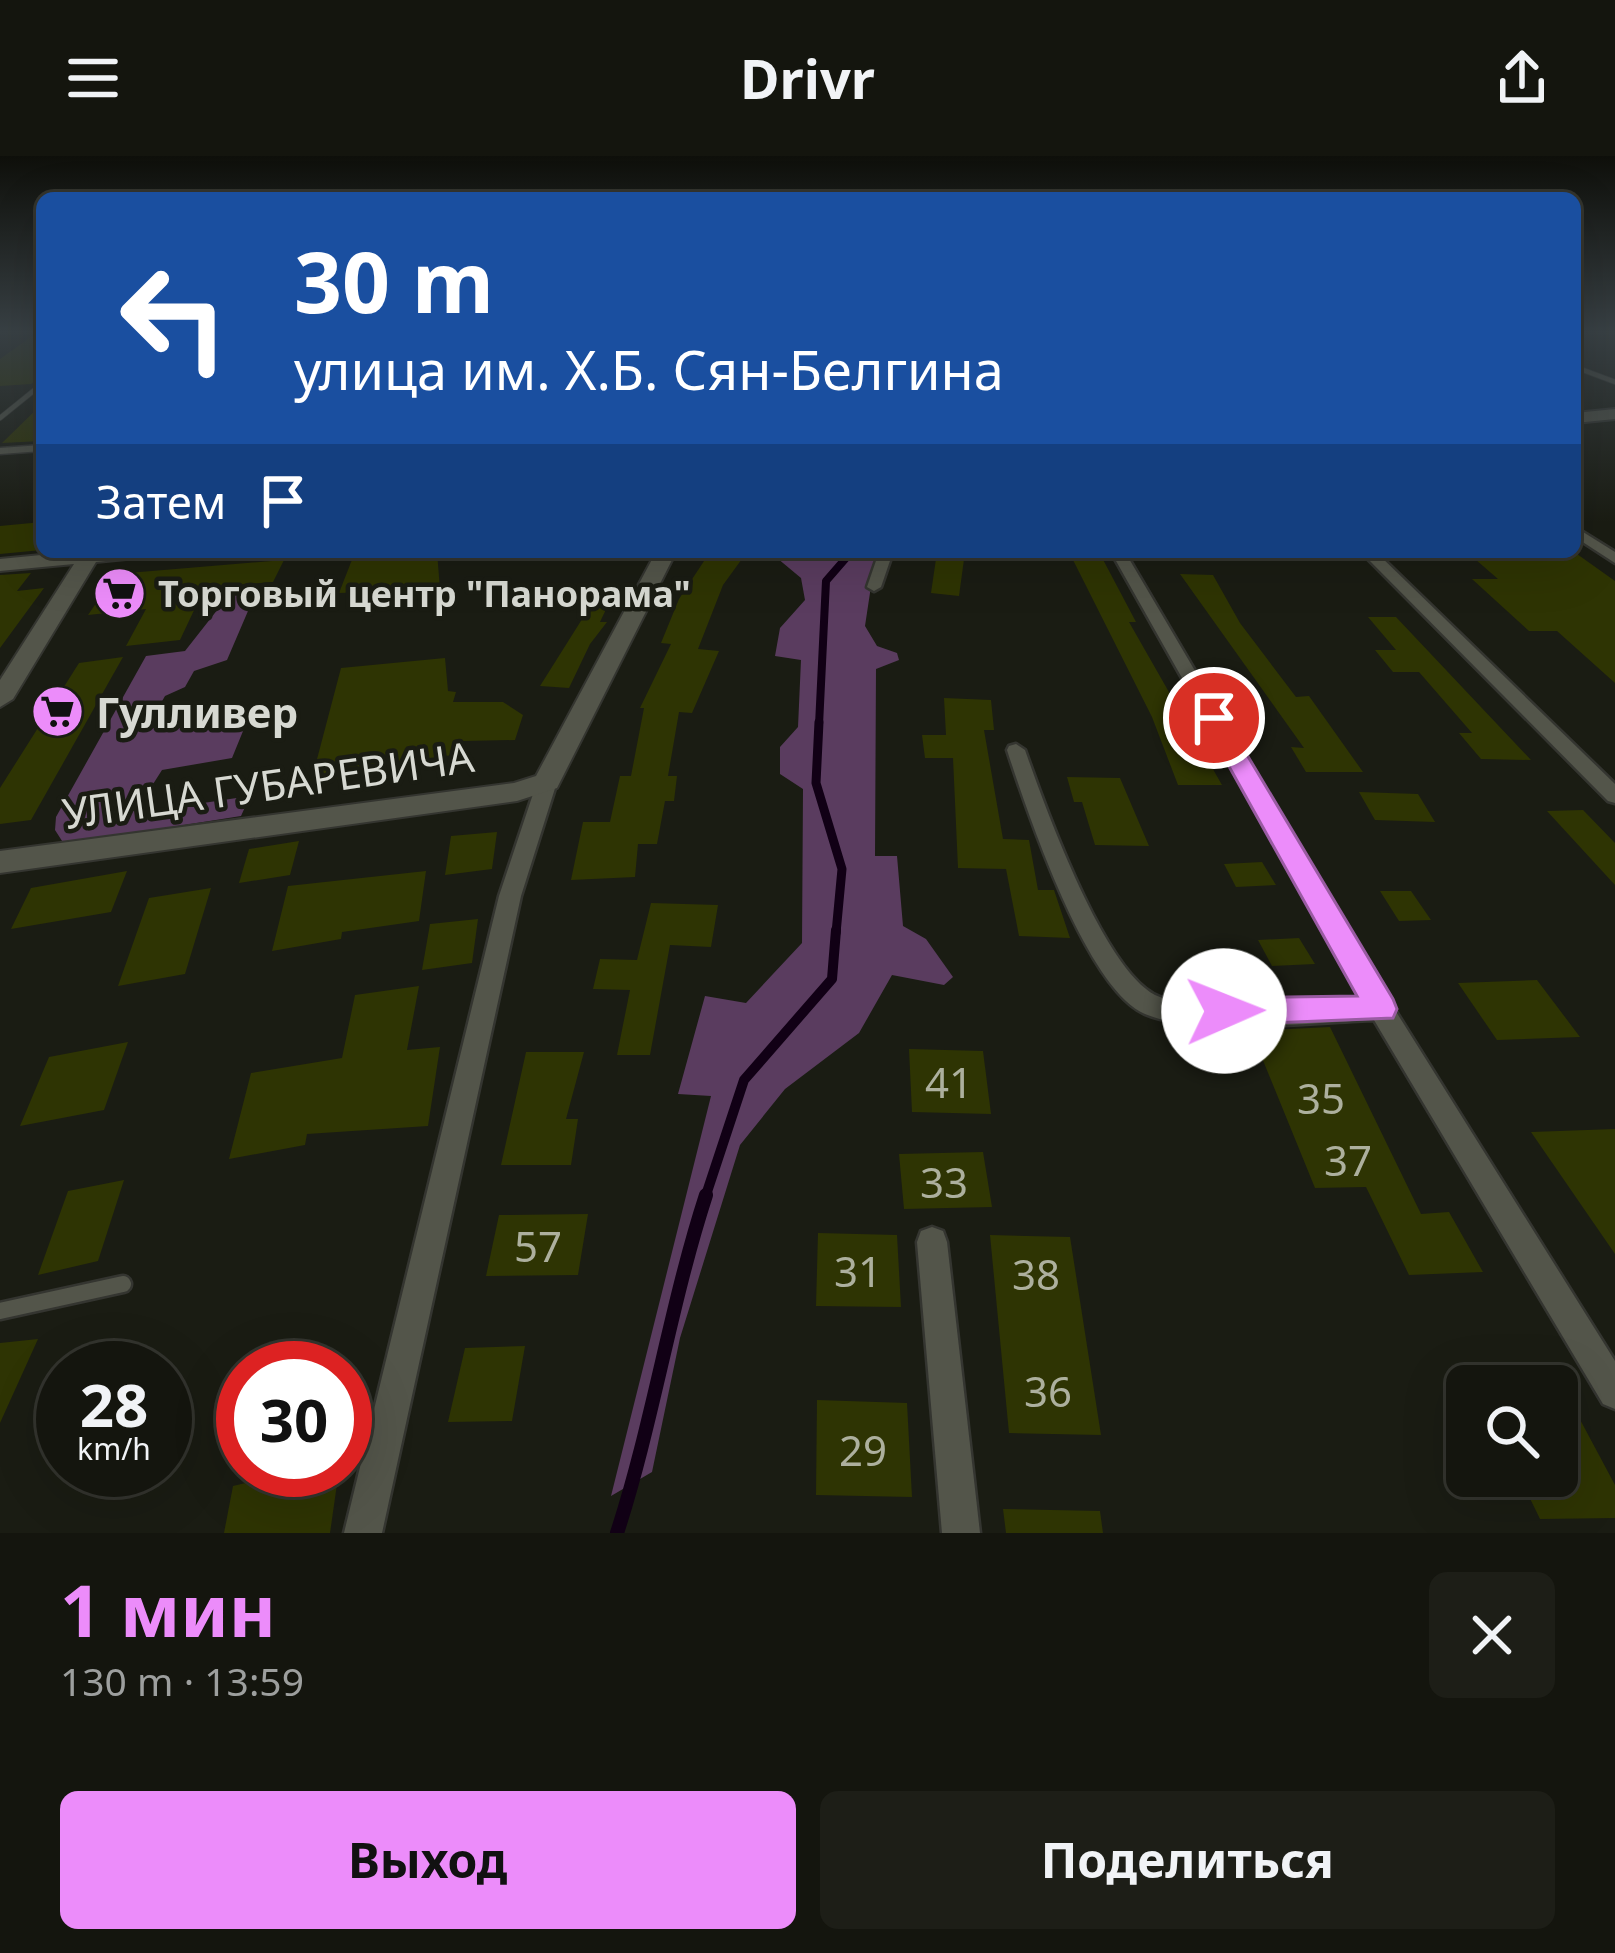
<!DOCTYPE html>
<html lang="ru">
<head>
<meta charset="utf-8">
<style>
  body { margin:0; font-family:"Noto Sans",sans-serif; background:#1d1e17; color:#f1f3f6; height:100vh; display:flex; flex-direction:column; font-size:45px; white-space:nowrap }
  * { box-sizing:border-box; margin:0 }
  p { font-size:39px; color:#9d9f9e }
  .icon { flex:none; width:66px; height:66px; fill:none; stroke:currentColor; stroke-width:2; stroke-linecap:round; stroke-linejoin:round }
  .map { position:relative; height:1377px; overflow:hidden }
  .sheet { display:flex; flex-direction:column; background:#14150e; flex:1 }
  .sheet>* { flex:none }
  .banner { position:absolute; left:36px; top:36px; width:1545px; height:366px; border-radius:18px; box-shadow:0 12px 48px #0002,0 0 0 3px #33342e; background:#1a4fa0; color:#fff; overflow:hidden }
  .fabs { position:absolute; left:1446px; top:1209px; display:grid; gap:24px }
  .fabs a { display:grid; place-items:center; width:132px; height:132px; border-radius:18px; background:#14150e; box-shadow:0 12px 48px #0002,0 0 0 3px #33342e; font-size:60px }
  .speed { position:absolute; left:36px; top:1185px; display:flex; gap:24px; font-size:60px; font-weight:700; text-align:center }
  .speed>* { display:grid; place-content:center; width:156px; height:156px; border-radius:50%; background:#14150e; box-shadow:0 12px 48px #0002,0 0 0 3px #33342e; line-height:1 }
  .speed small { font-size:30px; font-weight:400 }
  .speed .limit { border:18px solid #d22; background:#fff; color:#111 }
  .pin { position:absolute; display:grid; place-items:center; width:102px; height:102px; color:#fff; margin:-51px; border:6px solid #fff; border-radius:50%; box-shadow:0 3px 12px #0007 }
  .me { position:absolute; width:132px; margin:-66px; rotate:89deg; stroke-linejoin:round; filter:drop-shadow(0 0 9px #0008) }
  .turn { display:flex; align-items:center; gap:42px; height:252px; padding:0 60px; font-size:54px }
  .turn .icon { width:156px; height:156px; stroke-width:2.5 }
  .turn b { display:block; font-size:84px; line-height:102px }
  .then { display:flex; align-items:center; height:114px; padding:0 60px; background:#0003; gap:24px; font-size:45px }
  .round { display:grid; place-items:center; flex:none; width:126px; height:126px; border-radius:18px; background:#1d1e17 }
  .head { display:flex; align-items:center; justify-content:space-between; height:204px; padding:0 60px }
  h1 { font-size:72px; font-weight:700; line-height:90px; color:#ec8cfa }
  .button { display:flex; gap:24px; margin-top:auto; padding:24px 60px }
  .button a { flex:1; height:138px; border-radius:18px; background:#ec8cfa; color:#111; font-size:48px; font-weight:700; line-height:138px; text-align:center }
  .button a+a { background:#1d1e17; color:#f1f3f6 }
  header { display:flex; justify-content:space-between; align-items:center; height:156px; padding:0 60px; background:#14150e; font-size:54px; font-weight:700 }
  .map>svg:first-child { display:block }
  .forest { fill:#5a3c5f }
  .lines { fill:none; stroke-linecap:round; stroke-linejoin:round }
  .stream-far4 { stroke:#110015; stroke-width:6 }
  .stream-far3 { stroke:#110015; stroke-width:8 }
  .stream-far2 { stroke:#110015; stroke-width:9 }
  .stream-far1 { stroke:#110015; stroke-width:10 }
  .stream { stroke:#110015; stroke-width:14 }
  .building { fill:#2e3403 }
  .lane-far2-casing { stroke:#343530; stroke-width:6 }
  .lane-far1-casing { stroke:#343530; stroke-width:9 }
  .lane-casing { stroke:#343530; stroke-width:21 }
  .street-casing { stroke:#343530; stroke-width:5 }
  .secondary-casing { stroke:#343530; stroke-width:4 }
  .lane-far2 { stroke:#53554a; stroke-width:4.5 }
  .lane-far1 { stroke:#53554a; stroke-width:6 }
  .lane { stroke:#53554a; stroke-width:16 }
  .street { fill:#53554a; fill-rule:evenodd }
  .secondary { fill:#53554a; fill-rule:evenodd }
  .route { fill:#ec8cfa; stroke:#995ba2; stroke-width:3 }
  .labels { text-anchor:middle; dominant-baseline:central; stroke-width:9; stroke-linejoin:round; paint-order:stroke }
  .far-poi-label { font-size:36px; font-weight:bold; fill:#d7d9d2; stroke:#1a1c13; text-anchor:start }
  .poi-label { font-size:42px; font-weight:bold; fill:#d7d9d2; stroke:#1a1c13; text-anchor:start }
  .street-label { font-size:42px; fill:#d7d9d2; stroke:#1a1c13 }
  .near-number-label { font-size:42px; fill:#adb09e }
</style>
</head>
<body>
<header><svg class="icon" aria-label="menu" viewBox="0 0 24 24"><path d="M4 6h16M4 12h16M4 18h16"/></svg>Drivr<svg class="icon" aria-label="share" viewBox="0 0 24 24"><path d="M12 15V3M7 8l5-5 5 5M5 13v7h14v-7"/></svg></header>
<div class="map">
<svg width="1615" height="1377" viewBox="0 0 1615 1377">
  <rect width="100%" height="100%" fill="#1a1c13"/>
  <!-- forest -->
  <g class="forest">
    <polygon points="781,396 876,397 865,470 877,490 897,497 899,504 876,513 875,700 897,700 903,770 926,783 953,821 944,829 892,819 859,877 785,933 740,989 680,1182 652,1316 611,1340 711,940 678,938 705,840 746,847 802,787 803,633 780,618 780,591 798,571 801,504 775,500 780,472 805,444 801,422 777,402"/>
    <polygon points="275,432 274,445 251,448 227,504 194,515 185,531 165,540 148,570 242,554 250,558 232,602 162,614 141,647 143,656 250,640 241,660 64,688 55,674 56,661 146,500 185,495 229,439"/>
  </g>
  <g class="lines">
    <!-- stream-far4 -->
    <polyline class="stream-far4" points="843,405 851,396"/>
    <!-- stream-far3 -->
    <polyline class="stream-far3" points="819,569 826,425 846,402"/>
    <!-- stream-far2 -->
    <polyline class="stream-far2" points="819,566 816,627 842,713 836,777"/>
    <!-- stream-far1 -->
    <polyline class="stream-far1" points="705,1042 744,924 832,823 836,774"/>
    <!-- stream -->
    <path class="stream" d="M617,1377c36,-111 53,-227 89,-338"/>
  </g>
  <!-- building -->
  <g class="building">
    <polygon points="42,173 42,221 31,228 0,230 0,203"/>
    <polygon points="42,248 42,285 2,287"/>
    <polygon points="42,366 42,394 0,398 0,370"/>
    <polygon points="355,396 437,396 440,433 339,437"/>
    <polygon points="710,396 747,396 723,429 698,493 719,495 692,557 679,556 668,620 677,620 674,645 665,645 657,688 638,688 635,721 571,724 583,666 610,666 620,620 631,620 644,552 640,552 671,488 661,487 679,443"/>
    <polygon points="937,396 965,396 959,440 931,437"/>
    <polygon points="1069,396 1099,396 1136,466 1129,466 1222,629 1178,629 1152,561"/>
    <polygon points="1468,397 1577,398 1615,425 1615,527 1557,475 1529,475 1472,423 1498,423"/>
    <polygon points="284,404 273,426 225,430 218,446 197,448 180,484 126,490 146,453 88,459 116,418"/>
    <polygon points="31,417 17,435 44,432 0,492 0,419"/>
    <polygon points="1180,418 1213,419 1240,467 1296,541 1309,540 1363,616 1306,616 1291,591 1304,592"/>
    <polygon points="596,441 609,447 600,466 607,466 590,488 569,532 540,530"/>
    <polygon points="1368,461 1396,461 1531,604 1481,603 1459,577 1472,577 1419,516 1393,516 1375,494 1396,494"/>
    <polygon points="123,501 31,664 0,668 0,632 79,507"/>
    <polygon points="445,502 448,535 456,536 453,546 503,546 523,559 515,584 463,585 461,598 373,609 371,618 311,626 341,512"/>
    <polygon points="944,542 991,544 994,574 984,574 1003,683 1029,684 1038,734 1054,734 1070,782 1019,780 1006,713 958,712 953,602 925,602 922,579 946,579"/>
    <polygon points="1067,621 1120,622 1149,690 1095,689 1082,646 1074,646"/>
    <polygon points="1359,636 1418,638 1435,666 1375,664"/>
    <polygon points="1583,654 1615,687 1615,729 1547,655"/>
    <polygon points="497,676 492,713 445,719 451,680"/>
    <polygon points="299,685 290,719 239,727 249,693"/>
    <polygon points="1262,706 1276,729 1236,731 1224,708"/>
    <polygon points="127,715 111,756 11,773 31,732"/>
    <polygon points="426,715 419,765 342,776 341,783 272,795 288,730"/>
    <polygon points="211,732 185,818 118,830 149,742"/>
    <polygon points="1380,735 1411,735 1431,764 1399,765"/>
    <polygon points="651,747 718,749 711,791 670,789 650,899 617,899 630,834 593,833 600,803 637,804"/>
    <polygon points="478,763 472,807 422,814 430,768"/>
    <polygon points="1299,782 1315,808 1272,810 1258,784"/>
    <polygon points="1537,824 1580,881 1497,884 1458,827"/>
    <polygon points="419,830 407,894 440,891 428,970 307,978 305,989 229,1003 251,917 342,902 355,839"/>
    <polygon points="1330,871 1421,1058 1449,1056 1483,1116 1409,1119 1366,1031 1315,1032 1251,875"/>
    <polygon points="128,886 104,954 20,970 49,901"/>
    <polygon points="909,893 983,895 991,958 912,956"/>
    <polygon points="526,896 584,896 566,963 578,963 571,1009 501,1009"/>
    <polygon points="1615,973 1615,1098 1531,976"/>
    <polygon points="983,996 992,1051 904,1053 899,998"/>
    <polygon points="124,1024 98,1105 38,1119 68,1035"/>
    <polygon points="588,1058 578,1119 486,1120 499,1059"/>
    <polygon points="818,1077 897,1079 901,1151 816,1150"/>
    <polygon points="990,1079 1070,1081 1101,1279 1009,1277"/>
    <polygon points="38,1183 0,1267 0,1187"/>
    <polygon points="525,1190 512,1265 448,1266 465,1192"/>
    <polygon points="817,1244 907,1247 912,1341 816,1339"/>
    <polygon points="1557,1256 1576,1256 1615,1329 1615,1362 1540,1363 1519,1320 1557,1320"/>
    <polygon points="299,1314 339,1314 330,1377 224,1377 233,1330"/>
    <polygon points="1003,1353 1100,1355 1103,1377 1006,1377"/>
  </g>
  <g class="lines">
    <defs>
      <g id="lane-far2">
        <polyline points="1575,211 1615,226"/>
        <polyline points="0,262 42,228"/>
      </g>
      <polyline id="lane-far1" points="0,295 42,292"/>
      <polyline id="lane" points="0,1155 123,1128"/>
      <g id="street">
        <polygon points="1575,371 1615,396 1615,407 1575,381"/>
        <polygon points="879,396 893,396 881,431 874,435 867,431"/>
        <path d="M1111,396h14l265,450 225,359v48l-12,-5 -229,-384c-58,2 -178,16 -229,-6 -59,-25 -118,-203 -138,-264l2,-4 7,-2 9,6c19,54 81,228 135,247 45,17 152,4 203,2z"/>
        <polygon points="1361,396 1376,396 1615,628 1615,647 1608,645"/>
        <polygon points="547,620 557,626 521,740 382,1377 344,1377 499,740 537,626"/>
        <polygon points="932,1071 943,1075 947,1086 980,1377 942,1377 917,1086 921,1075"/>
      </g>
      <g id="secondary">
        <polygon points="1615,253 1615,263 1575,267 1575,257"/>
        <polygon points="72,396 146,396 136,402 96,406 13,543 0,551 0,524 74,408 0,415 0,403"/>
        <polygon points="656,396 676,396 557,632 517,645 0,717 0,695 514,627 536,620"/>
      </g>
    </defs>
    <!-- lane-far2 casing -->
    <use href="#lane-far2" class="lane-far2-casing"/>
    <!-- lane-far1 casing -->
    <use href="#lane-far1" class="lane-far1-casing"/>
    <!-- lane casing -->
    <use href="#lane" class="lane-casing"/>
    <!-- street casing -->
    <use href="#street" class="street-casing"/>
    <!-- secondary casing -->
    <use href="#secondary" class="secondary-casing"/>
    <!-- lane-far2 -->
    <use href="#lane-far2" class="lane-far2"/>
    <!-- lane-far1 -->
    <use href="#lane-far1" class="lane-far1"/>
    <!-- lane -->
    <use href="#lane" class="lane"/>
    <!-- street -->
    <use href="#street" class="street"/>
    <!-- secondary -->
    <use href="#secondary" class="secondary"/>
  </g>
  <!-- sky -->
  <linearGradient id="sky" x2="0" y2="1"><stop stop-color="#0e0f0a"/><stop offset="0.48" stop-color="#384044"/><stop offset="1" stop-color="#384044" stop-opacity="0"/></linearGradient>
  <rect width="1615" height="366" fill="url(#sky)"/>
  <!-- route -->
  <polygon class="route" points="1214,555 1225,562 1393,843 1397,853 1393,862 1224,869 1212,865 1207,855 1212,846 1224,842 1357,840 1202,562"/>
  <!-- icons -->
  <defs>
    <symbol id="supermarket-disc" viewBox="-11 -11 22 22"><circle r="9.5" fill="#ec8cfa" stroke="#1a1c13"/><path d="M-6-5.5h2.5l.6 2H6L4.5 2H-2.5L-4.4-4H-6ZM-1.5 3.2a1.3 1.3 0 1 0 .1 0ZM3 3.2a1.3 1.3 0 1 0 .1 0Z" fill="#111"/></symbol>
  </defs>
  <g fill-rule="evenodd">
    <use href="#supermarket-disc" x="90" y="408" width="59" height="59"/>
    <use href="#supermarket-disc" x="28" y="526" width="59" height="59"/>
  </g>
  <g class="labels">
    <!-- far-poi labels -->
    <g class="far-poi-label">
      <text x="158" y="437">Торговый центр "Панорама"</text>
    </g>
    <!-- poi labels -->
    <g class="poi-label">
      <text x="96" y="555">Гулливер</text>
    </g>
    <!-- street labels -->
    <g class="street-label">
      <text transform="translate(268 628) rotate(-8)">УЛИЦА ГУБАРЕВИЧА</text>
    </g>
    <!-- near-number labels -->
    <g class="near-number-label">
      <text x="949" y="925">41</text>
      <text x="1321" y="941">35</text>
      <text x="1348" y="1003">37</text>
      <text x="944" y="1025">33</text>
      <text x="538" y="1089">57</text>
      <text x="858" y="1114">31</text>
      <text x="1036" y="1117">38</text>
      <text x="1048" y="1234">36</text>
      <text x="863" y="1293">29</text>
    </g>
  </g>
</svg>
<div class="fabs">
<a><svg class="icon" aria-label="search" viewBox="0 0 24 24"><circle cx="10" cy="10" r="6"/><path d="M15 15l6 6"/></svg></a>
</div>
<div class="speed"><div>28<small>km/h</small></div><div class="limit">30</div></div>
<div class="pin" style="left:1214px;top:562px;background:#d93025"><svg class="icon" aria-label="arrive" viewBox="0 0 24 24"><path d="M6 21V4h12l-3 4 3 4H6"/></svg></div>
<svg class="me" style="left:1224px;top:855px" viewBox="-20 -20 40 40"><circle r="19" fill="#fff"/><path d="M0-13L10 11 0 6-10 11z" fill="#ec8cfa"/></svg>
<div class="banner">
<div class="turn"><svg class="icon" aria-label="left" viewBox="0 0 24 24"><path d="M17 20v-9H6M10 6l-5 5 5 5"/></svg><div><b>30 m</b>улица им. Х.Б. Сян-Белгина</div></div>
<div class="then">Затем<svg class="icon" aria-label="arrive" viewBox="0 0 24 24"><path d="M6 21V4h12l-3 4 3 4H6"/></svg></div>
</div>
</div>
<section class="sheet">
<div class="head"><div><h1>1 мин</h1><p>130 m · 13:59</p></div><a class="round"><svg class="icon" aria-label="close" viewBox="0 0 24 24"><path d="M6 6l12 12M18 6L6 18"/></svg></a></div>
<div class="button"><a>Выход</a><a>Поделиться</a></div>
</section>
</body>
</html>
